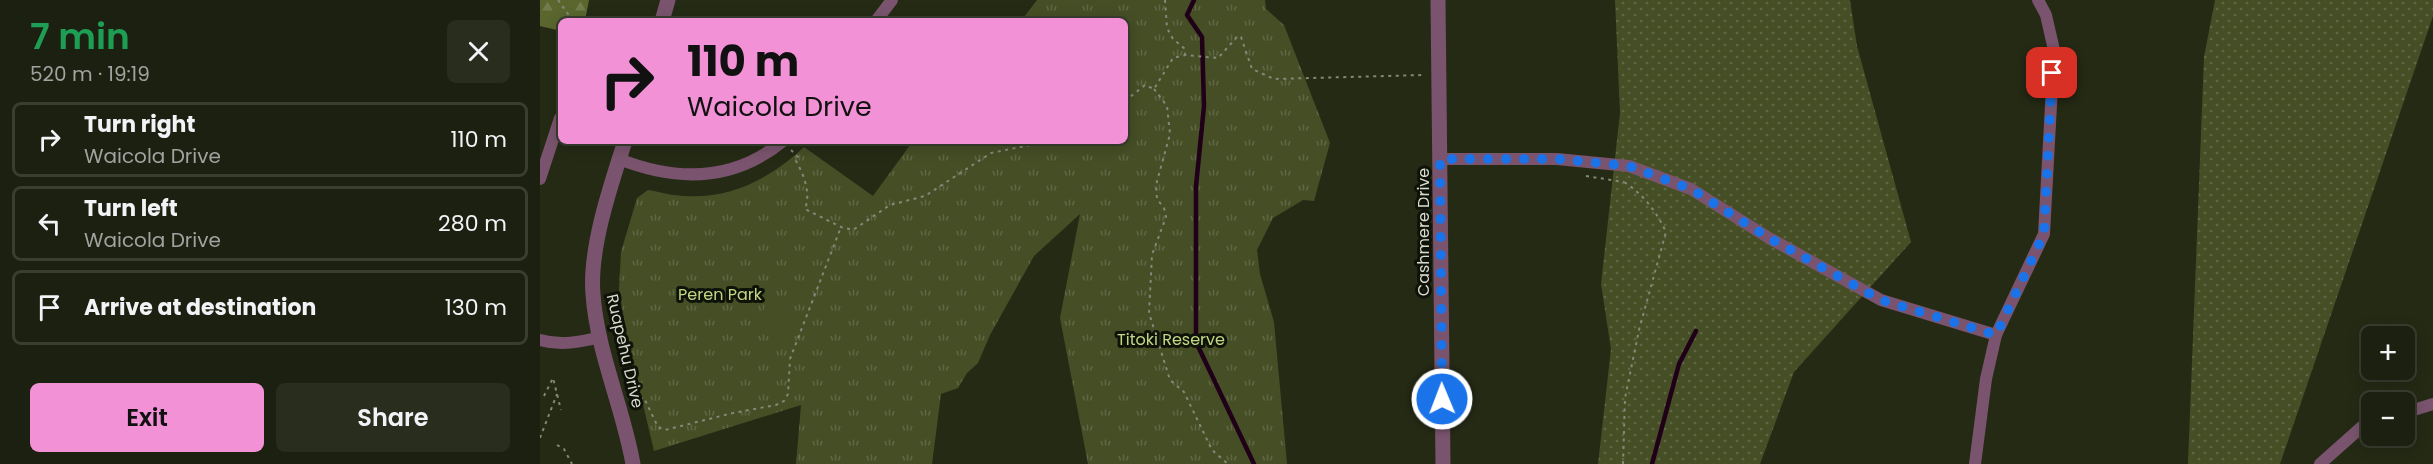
<!DOCTYPE html>
<html lang="en">
<head>
<meta charset="utf-8">
<style>
  body { margin:0; font-family:Poppins,sans-serif; background:#292d1e; color:#f1f3f6; height:100vh; display:flex; flex-direction:column; font-size:22px; white-space:nowrap }
  * { box-sizing:border-box; margin:0 }
  p { font-size:20px; color:#a0a39f }
  .icon { flex:none; width:33px; height:33px; fill:none; stroke:currentColor; stroke-width:2; stroke-linecap:round; stroke-linejoin:round }
  .map { position:relative; flex:1; overflow:hidden }
  .drawer { display:flex; flex-direction:column; background:#1c2010; width:540px }
  .drawer>* { flex:none }
  .hud { position:absolute; left:18px; top:18px; width:570px; height:126px; border-radius:9px; box-shadow:0 3px 15px #0003,0 0 0 2px #3a3e30; background:#f391d6; color:#111; overflow:hidden }
  .buttons { position:absolute; left:1821px; top:326px; display:grid; gap:12px }
  .buttons a { display:grid; place-items:center; width:54px; height:54px; border-radius:9px; background:#1c2010; box-shadow:0 3px 15px #0003,0 0 0 2px #3a3e30; font-size:30px }
  .pin { position:absolute; display:grid; place-items:center; width:51px; height:51px; color:#fff; margin:-26px; border-radius:12px; box-shadow:0 3px 9px #0006 }
  .me { position:absolute; width:66px; margin:-33px; rotate:359deg; stroke-linejoin:round; filter:drop-shadow(0 0 4px #0008) }
  .turn { display:flex; align-items:center; gap:21px; height:126px; padding:0 30px; font-size:27px }
  .turn .icon { width:78px; height:78px; stroke-width:2.5 }
  .turn b { display:block; font-size:42px; line-height:51px }
  .round { display:grid; place-items:center; flex:none; width:63px; height:63px; border-radius:9px; background:#292d1e }
  .headline { display:flex; align-items:center; justify-content:space-between; height:102px; padding:0 30px }
  h1 { font-size:36px; font-weight:600; line-height:45px; color:#1e9e55 }
  .button { display:flex; gap:12px; margin-top:auto; padding:12px 30px }
  .button a { flex:1; height:69px; border-radius:9px; background:#f391d6; color:#111; font-size:24px; font-weight:600; line-height:69px; text-align:center }
  .button a+a { background:#292d1e; color:#f1f3f6 }
  ul { padding:0; list-style:none }
  li { display:flex; align-items:center; gap:18px; height:75px; margin:0 12px 9px; padding:0 18px; border:3px solid #3a3e30; border-radius:9px }
  li div { flex:1 }
  li b { display:block; font-size:22px }
  li em { font-style:normal }
  main { display:flex; flex:1; min-height:0 }
  .map>svg:first-child { display:block }
  .grass { fill:url(#grass-dots) }
  .forest { fill:url(#forest-firs) }
  .park { fill:url(#park-tufts) }
  .pitch { fill:#454e25 }
  .lines { fill:none; stroke-linecap:round; stroke-linejoin:round }
  .stream { stroke:#200018; stroke-width:4.5 }
  .path { stroke:#848878; stroke-width:2; stroke-dasharray:3 4.5; stroke-linecap:butt }
  .minor { stroke:#7a546e; stroke-width:12 }
  .tertiary { stroke:#7a546e; stroke-width:15 }
  .route { stroke:#1a73e8; stroke-width:10; stroke-dasharray:0 18 }
  .labels { text-anchor:middle; dominant-baseline:central; stroke-width:6; stroke-linejoin:round; paint-order:stroke }
  .street-label { font-size:16px; fill:#d8dccf; stroke:#0f1209 }
  .park-label { font-size:16px; fill:#c3d783; stroke:#0f1209 }
</style>
</head>
<body>
<main>
<section class="drawer">
<div class="headline"><div><h1>7 min</h1><p>520 m · 19:19</p></div><a class="round"><svg class="icon" aria-label="close" viewBox="0 0 24 24"><path d="M6 6l12 12M18 6L6 18"/></svg></a></div>
<ul>
<li><svg class="icon" aria-label="right" viewBox="0 0 24 24"><path d="M7 20v-9h11M14 6l5 5-5 5"/></svg><div><b>Turn right</b><p>Waicola Drive</p></div><em>110 m</em></li>
<li><svg class="icon" aria-label="left" viewBox="0 0 24 24"><path d="M17 20v-9H6M10 6l-5 5 5 5"/></svg><div><b>Turn left</b><p>Waicola Drive</p></div><em>280 m</em></li>
<li><svg class="icon" aria-label="arrive" viewBox="0 0 24 24"><path d="M6 21V4h12l-3 4 3 4H6"/></svg><div><b>Arrive at destination</b></div><em>130 m</em></li>
</ul>
<div class="button"><a>Exit</a><a>Share</a></div>
</section>
<div class="map">
<svg width="1893" height="464" viewBox="0 0 1893 464">
  <defs>
    <pattern id="grass-dots" width="8" height="8" patternUnits="userSpaceOnUse" patternTransform="scale(1.5)"><rect width="8" height="8" fill="#454e25"/><path d="M2 2h.1M6 6h.1" fill="none" stroke="#5f6744" stroke-width="1.8" stroke-linecap="round"/></pattern>
    <pattern id="forest-firs" width="22" height="20" patternUnits="userSpaceOnUse" patternTransform="scale(1.5)"><rect width="22" height="20" fill="#5a662e"/><path d="M5 1l3.5 6h-7zM16 11l3.5 6h-7z" fill="#717b4b"/></pattern>
    <pattern id="park-tufts" width="24" height="20" patternUnits="userSpaceOnUse" patternTransform="scale(1.5)"><rect width="24" height="20" fill="#454e25"/><path d="M3 7l-1-3M5 7V3M7 7l1-3M15 17l-1-3M17 17v-4M19 17l1-3" fill="none" stroke="#5f6744"/></pattern>
  </defs>
  <rect width="100%" height="100%" fill="#252a15"/>
  <!-- grass -->
  <g class="grass">
    <polygon points="1075,0 1310,0 1317,46 1371,242 1254,372 1220,464 1058,464 1071,349 1061,284 1080,113"/>
    <polygon points="1675,0 1893,0 1893,16 1740,464 1648,464 1664,57"/>
  </g>
  <!-- forest -->
  <polygon class="forest" points="0,0 49,0 45,21 21,21 21,31 0,26"/>
  <!-- park -->
  <path class="park" d="M497,0h228l1,9 18,16 46,118 -16,58 -11,-1 -30,18 -16,32 3,24 14,48 13,142h-199l-28,-146 20,-104 -46,42 -44,79 -12,28 -11,10 -9,15 -17,6 -9,70h-136l5,-59 -147,46 -27,-114 -8,-48 2,-37 16,-54 11,-8c12,2 25,6 37,6 46,3 86,-18 119,-49l69,49 40,-55h212v-120h-104z"/>
  <!-- pitch -->
  <polygon class="pitch" points="228,299 254,310 241,341 215,331"/>
  <g class="lines">
    <!-- stream -->
    <g class="stream">
      <polyline points="654,0 647,15 662,37 664,106 656,186 656,342 714,464"/>
      <polyline points="1112,464 1139,364 1156,331"/>
    </g>
    <!-- path -->
    <g class="path">
      <polyline points="18,0 33,21"/>
      <polyline points="625,0 627,28 633,39 645,49 645,55"/>
      <polyline points="614,89 627,106 630,134 616,185 617,199 624,208 626,217 612,255 609,313 630,380 644,392 672,450 688,464"/>
      <polyline points="585,101 605,85 614,89 633,58 645,55 678,58 698,36 701,37 712,69 734,79 884,75"/>
      <path d="M251,150l8,8 -3,3c8,14 15,32 9,48l36,18 12,3 37,-25 35,-9 66,-43 59,-12"/>
      <polyline points="1046,176 1084,182"/>
      <polyline points="4,396 13,378 21,410"/>
      <polyline points="92,399 104,398 118,427 125,430 193,413 236,405 244,401 248,394 250,359 301,227"/>
      <polyline points="0,438 17,394"/>
      <polyline points="17,445 24,449 32,464"/>
      <path d="M1083,464l2,-66 14,-68 27,-98c-10,-21 -22,-37 -42,-50l2,-4"/>
    </g>
    <!-- minor -->
    <g class="minor">
      <polyline points="336,21 352,0"/>
      <path d="M79,159c58,23 114,23 164,-18"/>
      <polyline points="900,159 1017,159 1089,166 1151,189 1229,238 1341,300 1456,335"/>
      <polyline points="0,179 20,118"/>
      <path d="M0,340c21,6 40,2 61,-3"/>
      <polyline points="1864,413 1893,404"/>
      <polyline points="1435,464 1446,379 1456,335 1504,234 1514,50 1506,15 1498,0"/>
      <polyline points="1780,464 1825,424 1832,423"/>
    </g>
    <!-- tertiary -->
    <g class="tertiary">
      <polyline points="898,0 903,464"/>
      <polyline points="122,21 128,0"/>
      <path d="M85,141c-14,43 -36,108 -32,153 4,58 30,113 40,170"/>
    </g>
  </g>
  <g class="lines">
    <!-- route -->
    <polyline class="route" points="902,399 900,159 1017,159 1089,166 1151,189 1229,238 1341,300 1456,335 1504,234 1512,73"/>
  </g>
  <g class="labels">
    <!-- street labels -->
    <g class="street-label">
      <text transform="translate(883 232) rotate(-90)">Cashmere Drive</text>
      <text transform="translate(85 351) rotate(77)">Ruapehu Drive</text>
    </g>
    <!-- park labels -->
    <g class="park-label">
      <text x="180" y="294">Peren Park</text>
      <text x="631" y="339">Titoki Reserve</text>
    </g>
  </g>
</svg>
<div class="buttons">
<a>+</a>
<a>−</a>
</div>
<div class="pin" style="left:1512px;top:73px;background:#d93025"><svg class="icon" aria-label="arrive" viewBox="0 0 24 24"><path d="M6 21V4h12l-3 4 3 4H6"/></svg></div>
<svg class="me" style="left:902px;top:399px" viewBox="-20 -20 40 40"><circle r="17" fill="#1a73e8" stroke="#fff" stroke-width="3"/><path d="M0-11L8 9 0 5-8 9z" fill="#fff"/></svg>
<div class="hud">
<div class="turn"><svg class="icon" aria-label="right" viewBox="0 0 24 24"><path d="M7 20v-9h11M14 6l5 5-5 5"/></svg><div><b>110 m</b>Waicola Drive</div></div>
</div>
</div>
</main>
</body>
</html>
